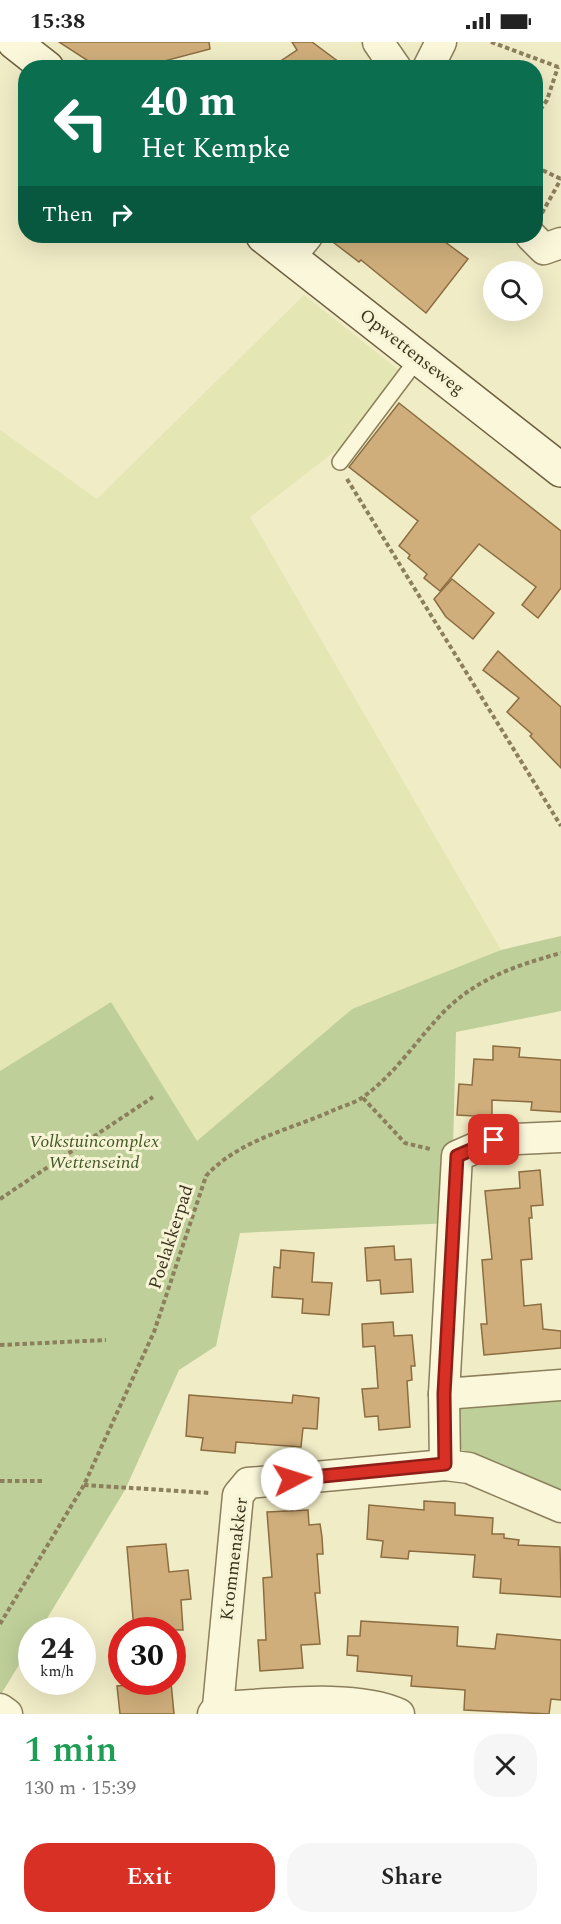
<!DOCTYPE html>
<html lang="en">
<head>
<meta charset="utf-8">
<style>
  body { margin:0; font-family:Spectral,serif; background:#f6f6f6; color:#222; height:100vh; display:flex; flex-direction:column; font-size:22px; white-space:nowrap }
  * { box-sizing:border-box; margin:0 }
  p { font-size:20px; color:#767676 }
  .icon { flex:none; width:33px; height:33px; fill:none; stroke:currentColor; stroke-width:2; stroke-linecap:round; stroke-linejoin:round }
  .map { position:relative; height:1672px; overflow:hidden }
  .side { display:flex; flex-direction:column; background:#fff; flex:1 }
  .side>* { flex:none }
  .hud { position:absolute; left:18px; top:18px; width:525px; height:183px; border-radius:24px; box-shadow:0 6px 24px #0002; background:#0b6e4f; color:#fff; overflow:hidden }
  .controls { position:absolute; left:483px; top:219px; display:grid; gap:12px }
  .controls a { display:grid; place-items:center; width:60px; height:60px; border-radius:50%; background:#fff; box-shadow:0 6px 24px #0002; font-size:30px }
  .speed { position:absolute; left:18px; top:1575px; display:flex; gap:12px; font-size:30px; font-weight:700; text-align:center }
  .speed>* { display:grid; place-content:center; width:78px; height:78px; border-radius:50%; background:#fff; box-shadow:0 6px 24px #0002; line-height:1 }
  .speed small { font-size:15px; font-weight:400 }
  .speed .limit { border:9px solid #d22; background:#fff; color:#111 }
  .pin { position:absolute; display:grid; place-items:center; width:51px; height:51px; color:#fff; margin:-26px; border-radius:12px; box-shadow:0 3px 9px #0006 }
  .me { position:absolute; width:66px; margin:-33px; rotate:85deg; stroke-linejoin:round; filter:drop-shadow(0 0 4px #0008) }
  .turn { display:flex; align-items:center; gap:21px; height:126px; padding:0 24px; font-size:27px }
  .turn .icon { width:78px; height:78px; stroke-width:2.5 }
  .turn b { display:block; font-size:42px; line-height:51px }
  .then { display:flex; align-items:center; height:57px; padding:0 24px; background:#0003; gap:12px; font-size:22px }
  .round { display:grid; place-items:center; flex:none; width:63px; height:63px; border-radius:24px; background:#f6f6f6 }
  .overview { display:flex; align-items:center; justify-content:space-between; height:102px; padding:0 24px }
  h1 { font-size:36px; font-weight:600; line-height:45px; color:#1e9e55 }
  .button { display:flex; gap:12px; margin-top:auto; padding:12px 24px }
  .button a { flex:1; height:69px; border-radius:24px; background:#d93025; color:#fff; font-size:24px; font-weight:600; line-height:69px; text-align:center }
  .button a+a { background:#f6f6f6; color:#222 }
  .status { display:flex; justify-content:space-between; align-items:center; height:42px; padding:0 30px; background:#fff; direction:ltr }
  .status svg { height:16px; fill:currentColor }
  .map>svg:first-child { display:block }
  .farmland { fill:#e4e6b3 }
  .green { fill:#becf99 }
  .building { fill:#cfae7b; stroke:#8c6d40; stroke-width:1.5 }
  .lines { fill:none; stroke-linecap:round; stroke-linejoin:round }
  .lane-casing { stroke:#8c7f5b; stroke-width:18 }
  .street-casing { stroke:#8c7f5b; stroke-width:33 }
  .secondary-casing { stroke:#6e5f3e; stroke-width:36 }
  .path { stroke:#8c7f5b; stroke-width:4; stroke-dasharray:4.5 3; stroke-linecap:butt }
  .lane { stroke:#faf7da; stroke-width:15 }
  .street { stroke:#faf7da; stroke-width:30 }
  .secondary { stroke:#faf7da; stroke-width:33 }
  .route-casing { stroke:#8d1f18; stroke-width:15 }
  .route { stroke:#d93025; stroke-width:10 }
  .labels { text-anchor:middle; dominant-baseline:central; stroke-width:6; stroke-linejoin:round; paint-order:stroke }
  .street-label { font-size:18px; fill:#3c331f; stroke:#f7f4d6 }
  .park-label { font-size:18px; font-style:italic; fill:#425925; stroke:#f7f4d6 }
</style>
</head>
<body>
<div class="status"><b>15:38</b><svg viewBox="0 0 49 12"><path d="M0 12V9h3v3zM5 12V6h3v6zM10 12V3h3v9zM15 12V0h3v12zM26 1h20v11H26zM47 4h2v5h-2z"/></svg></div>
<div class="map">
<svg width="561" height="1672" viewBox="0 0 561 1672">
  <rect width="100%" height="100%" fill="#f0ecc6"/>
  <!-- farmland -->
  <polygon class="farmland" points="304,253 400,329 343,403 250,475 501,908 352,967 197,1100 111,960 0,1029 0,388 97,457"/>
  <!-- green -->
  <g class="green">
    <polygon points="561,894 561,969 456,990 451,1181 240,1191 216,1304 179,1328 125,1448 40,1588 32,1588 31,1603 0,1654 0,1029 111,960 197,1099 352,967 501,908"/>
    <polygon points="561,1354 561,1451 454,1404 457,1362"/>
  </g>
  <!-- building -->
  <g class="building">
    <polygon points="59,0 209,0 210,7 168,18 178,26 99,26"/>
    <polygon points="292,0 312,0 347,26 270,26 297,8"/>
    <polygon points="325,194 437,194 468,217 426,271 361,218 359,220"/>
    <polygon points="399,361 561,489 561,546 538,576 522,563 536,545 479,502 440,549 424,536 427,532 408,516 410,513 399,504 418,479 349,425"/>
    <polygon points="452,537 494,571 473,597 446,575 434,557"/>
    <polygon points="498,609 561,665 561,726 530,694 532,692 507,670 519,656 483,628"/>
    <polygon points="493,1004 520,1006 519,1015 561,1018 561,1070 531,1068 532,1060 492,1058 492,1075 457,1073 459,1042 472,1043 474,1017 493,1018"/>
    <polygon points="540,1128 543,1163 531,1164 532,1176 529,1176 532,1217 521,1218 524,1264 541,1262 543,1287 561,1289 561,1306 484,1313 481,1282 487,1282 482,1218 492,1217 485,1149 520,1146 519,1130"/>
    <polygon points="394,1204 395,1218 411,1217 413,1250 381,1252 380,1238 367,1239 365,1206"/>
    <polygon points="281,1208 314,1211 312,1240 332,1241 329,1273 302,1271 303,1257 272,1255 274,1225 280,1226"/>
    <polygon points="393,1280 394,1294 412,1293 415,1324 411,1324 412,1338 407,1339 410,1385 379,1388 378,1374 365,1375 362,1347 378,1346 375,1304 363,1305 362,1282"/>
    <polygon points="189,1353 292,1361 293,1353 319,1356 317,1387 303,1386 301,1405 236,1400 235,1411 201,1408 203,1396 186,1394"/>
    <polygon points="424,1459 455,1461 455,1473 493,1476 492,1492 504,1492 504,1496 519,1498 518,1503 560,1505 561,1555 500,1551 501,1537 473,1535 475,1513 409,1509 408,1517 381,1515 383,1499 367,1497 369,1463 424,1468"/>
    <polygon points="308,1468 309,1483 320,1482 322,1495 323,1512 317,1512 320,1551 315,1551 320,1602 301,1603 303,1626 260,1629 258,1598 266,1598 263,1536 272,1535 267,1470"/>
    <polygon points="166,1502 169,1530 188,1528 191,1557 181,1558 183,1588 134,1588 127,1505"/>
    <polygon points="361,1579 458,1585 457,1604 495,1607 497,1592 561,1598 561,1658 551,1657 549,1672 464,1668 465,1648 411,1644 412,1634 357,1629 358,1614 347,1613 348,1594 360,1594"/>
    <polygon points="171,1640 174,1672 120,1672 117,1644"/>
  </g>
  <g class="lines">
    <defs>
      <polyline id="lane" points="340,420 419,315"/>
      <g id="street">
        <polyline points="378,0 396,26"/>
        <polyline points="428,26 441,0"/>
        <polyline points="531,194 544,207 561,201"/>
        <polyline points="290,215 307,194"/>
        <polyline points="444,1352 561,1343"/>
        <polyline points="445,1423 444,1352 457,1114 494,1098 561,1095"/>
        <path d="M218,1665c51,-2 136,-14 181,7"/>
        <polyline points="0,1667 7,1672"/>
        <polyline points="213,1672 218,1665 238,1453 248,1441 445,1423 469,1426 561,1465"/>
      </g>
      <g id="secondary">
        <polyline points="14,0 47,26"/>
        <polyline points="263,194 561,428"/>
      </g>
    </defs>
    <!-- lane casing -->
    <use href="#lane" class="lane-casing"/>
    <!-- street casing -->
    <use href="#street" class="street-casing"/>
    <!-- secondary casing -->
    <use href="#secondary" class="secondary-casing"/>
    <!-- path -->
    <g class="path">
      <polyline points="491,0 561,26"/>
      <polyline points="536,74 547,58 558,25"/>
      <polyline points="536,125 561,137"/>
      <polyline points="542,171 561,137"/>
      <polyline points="347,437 561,784"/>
      <polyline points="363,1056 405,1101 430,1107"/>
      <polyline points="0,1157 153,1055"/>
      <polyline points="0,1303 106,1298"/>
      <polyline points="0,1439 45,1439"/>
      <polyline points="84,1443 210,1451"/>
      <path d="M0,1582l84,-139 70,-153 52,-156c34,-37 84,-46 128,-66 9,-4 21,-7 29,-13 30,-21 51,-53 75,-79 34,-38 76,-52 123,-65"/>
    </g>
    <!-- lane -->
    <use href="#lane" class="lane"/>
    <!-- street -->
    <use href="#street" class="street"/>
    <!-- secondary -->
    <use href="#secondary" class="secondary"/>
  </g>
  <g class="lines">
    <defs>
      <polyline id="route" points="292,1437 445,1422 444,1352 457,1114 494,1098"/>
    </defs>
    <!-- route casing -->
    <use href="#route" class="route-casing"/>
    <!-- route -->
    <use href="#route" class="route"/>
  </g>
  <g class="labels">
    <!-- street labels -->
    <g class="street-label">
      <text transform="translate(412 310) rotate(38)">Opwettenseweg</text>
      <text transform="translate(171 1195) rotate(-72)">Poelakkerpad</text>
      <text transform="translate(234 1517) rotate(-83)">Krommenakker</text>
    </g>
    <!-- park labels -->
    <g class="park-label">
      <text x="94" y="1099">Volkstuincomplex<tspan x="94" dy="21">Wettenseind</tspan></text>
    </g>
  </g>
</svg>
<div class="controls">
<a><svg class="icon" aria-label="search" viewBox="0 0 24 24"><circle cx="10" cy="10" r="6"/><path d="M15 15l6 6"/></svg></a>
</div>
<div class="speed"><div>24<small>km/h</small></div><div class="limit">30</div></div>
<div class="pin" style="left:494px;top:1098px;background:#d93025"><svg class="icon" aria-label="arrive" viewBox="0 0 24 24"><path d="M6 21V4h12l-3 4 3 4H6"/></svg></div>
<svg class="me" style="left:292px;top:1437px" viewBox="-20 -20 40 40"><circle r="19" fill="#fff"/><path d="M0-13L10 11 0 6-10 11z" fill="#d93025"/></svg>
<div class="hud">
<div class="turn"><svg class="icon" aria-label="left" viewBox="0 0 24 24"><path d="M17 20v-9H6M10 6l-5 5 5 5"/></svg><div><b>40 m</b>Het Kempke</div></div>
<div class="then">Then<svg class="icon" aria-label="right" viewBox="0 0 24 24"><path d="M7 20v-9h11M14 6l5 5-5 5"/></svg></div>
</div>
</div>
<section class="side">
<div class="overview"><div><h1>1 min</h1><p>130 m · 15:39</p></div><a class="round"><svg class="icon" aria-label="close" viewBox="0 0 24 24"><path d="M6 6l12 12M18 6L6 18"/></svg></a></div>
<div class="button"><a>Exit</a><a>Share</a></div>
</section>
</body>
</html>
